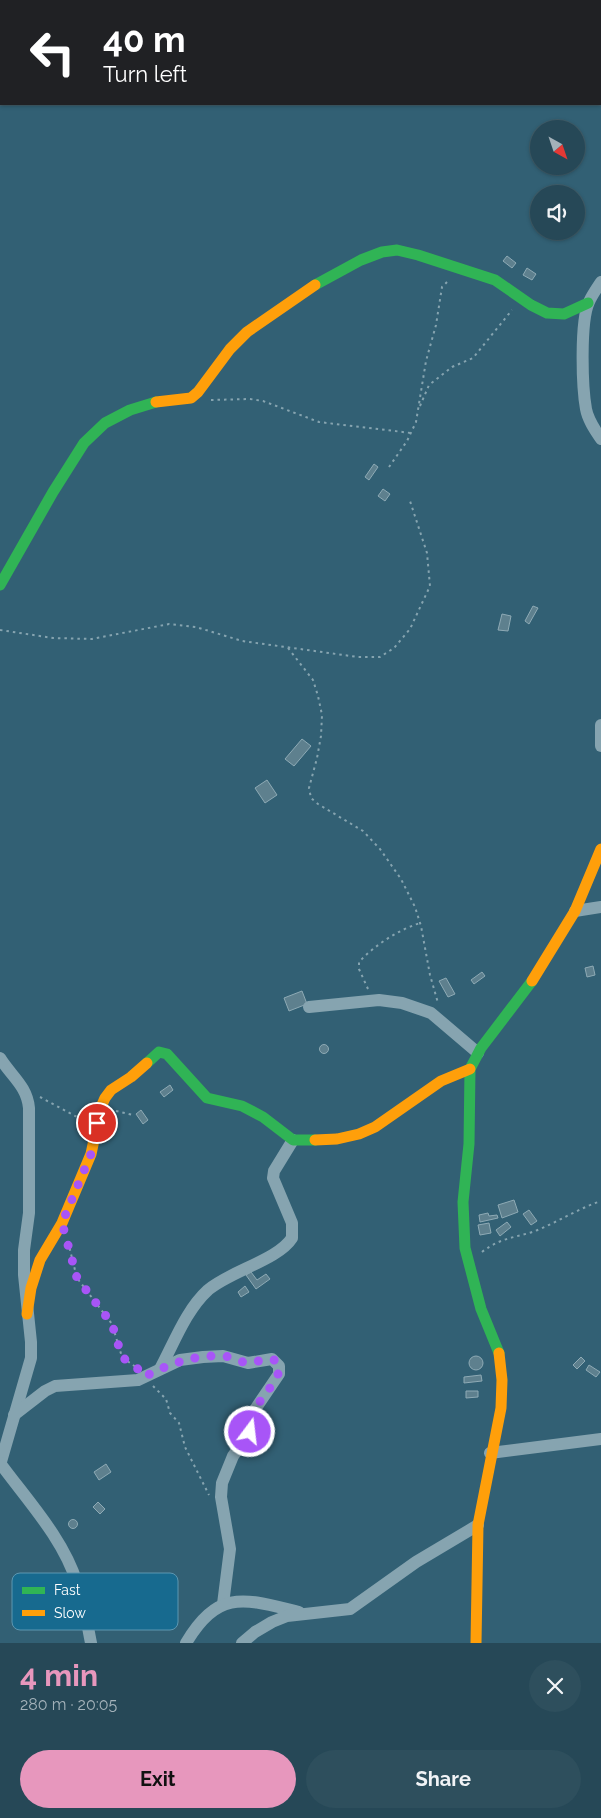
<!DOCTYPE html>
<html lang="en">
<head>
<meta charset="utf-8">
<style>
  body { margin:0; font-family:Raleway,sans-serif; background:#2e4f5d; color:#f1f3f6; height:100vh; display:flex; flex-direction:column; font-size:19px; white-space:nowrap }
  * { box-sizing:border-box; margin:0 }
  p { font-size:16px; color:#a4b2ba }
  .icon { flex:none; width:28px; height:28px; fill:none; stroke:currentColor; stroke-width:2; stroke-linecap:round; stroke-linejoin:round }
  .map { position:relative; height:1643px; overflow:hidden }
  .side { display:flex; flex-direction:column; background:#264857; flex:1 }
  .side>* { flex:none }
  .banner { position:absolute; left:0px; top:0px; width:601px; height:105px; box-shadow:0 1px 4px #0004,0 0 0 1px #42606d; background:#202124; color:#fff; overflow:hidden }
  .needle { width:32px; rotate:140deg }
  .controls { position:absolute; left:530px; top:120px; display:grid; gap:10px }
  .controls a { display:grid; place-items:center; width:55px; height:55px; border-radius:50%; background:#264857; box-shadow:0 1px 4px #0004,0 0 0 1px #42606d; font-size:25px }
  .pin { position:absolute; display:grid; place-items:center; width:42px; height:42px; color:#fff; margin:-21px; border:2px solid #fff; border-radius:50%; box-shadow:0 1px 5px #0007 }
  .me { position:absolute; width:55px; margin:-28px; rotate:15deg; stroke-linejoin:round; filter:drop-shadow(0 0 4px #0008) }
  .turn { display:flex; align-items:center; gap:18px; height:105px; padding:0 20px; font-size:22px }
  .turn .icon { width:65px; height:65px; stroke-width:2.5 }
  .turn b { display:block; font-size:35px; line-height:42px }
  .round { display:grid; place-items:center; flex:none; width:52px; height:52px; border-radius:26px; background:#2e4f5d }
  .head { display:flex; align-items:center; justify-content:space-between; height:85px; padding:0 20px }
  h1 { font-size:30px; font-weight:700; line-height:38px; color:#e797bd }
  .cta { display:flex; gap:10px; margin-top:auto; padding:10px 20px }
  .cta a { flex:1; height:58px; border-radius:30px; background:#e797bd; color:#111; font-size:20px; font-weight:700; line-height:58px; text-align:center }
  .cta a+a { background:#2e4f5d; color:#f1f3f6 }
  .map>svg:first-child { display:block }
  .building { fill:#5e808e; stroke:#8eaab5 }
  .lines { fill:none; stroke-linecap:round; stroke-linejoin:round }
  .path { stroke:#86a4b0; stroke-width:2; stroke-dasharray:2.5 4; stroke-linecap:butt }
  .street { stroke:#86a4b0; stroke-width:12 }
  .fast { stroke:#30b455; stroke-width:11 }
  .slow { stroke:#ff9f0a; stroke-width:11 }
  .route { stroke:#a855f7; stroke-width:9; stroke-dasharray:0 16.2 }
  .key { fill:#176a8f; stroke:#5d97b1; stroke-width:1 }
  .key-label { font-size:14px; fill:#fff }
</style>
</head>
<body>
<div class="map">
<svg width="601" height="1643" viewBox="0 0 601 1643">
  <rect width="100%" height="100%" fill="#326074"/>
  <!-- building -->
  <g class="building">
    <polygon points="507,256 516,263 512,268 503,261"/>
    <polygon points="527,268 536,274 532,280 523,275"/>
    <polygon points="374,464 378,467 369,480 365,477"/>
    <polygon points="383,489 390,494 385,501 378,496"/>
    <polygon points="533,606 538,608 529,624 525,621"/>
    <polygon points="502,614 511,616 508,631 498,630"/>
    <polygon points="302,739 311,746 294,766 285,759"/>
    <polygon points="267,780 277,795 265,803 255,788"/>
    <polygon points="593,966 595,975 587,977 585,968"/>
    <polygon points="482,972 485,976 474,984 471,980"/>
    <polygon points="446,978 455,994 448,997 439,981"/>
    <polygon points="302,991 307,1004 289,1011 284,998"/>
    <circle cx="324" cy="1049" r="4.5"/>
    <polygon points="170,1085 173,1090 164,1097 160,1092"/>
    <polygon points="141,1110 148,1120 143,1124 136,1114"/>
    <polygon points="514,1200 518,1212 502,1218 498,1205"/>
    <polygon points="529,1210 537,1221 531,1225 523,1214"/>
    <polygon points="488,1213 489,1216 497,1215 498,1218 480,1222 479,1215"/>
    <polygon points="507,1222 511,1227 500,1236 496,1230"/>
    <polygon points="489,1223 491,1233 480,1235 478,1225"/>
    <polygon points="251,1272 257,1280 266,1274 270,1279 256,1289 246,1275"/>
    <polygon points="245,1286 249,1292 241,1297 238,1292"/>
    <circle cx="476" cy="1363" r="7"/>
    <polygon points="581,1357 585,1361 577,1369 573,1365"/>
    <polygon points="589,1365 600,1372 596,1377 586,1370"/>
    <polygon points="481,1375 482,1381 464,1383 464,1377"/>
    <polygon points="466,1391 478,1391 478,1397 466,1398"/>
    <polygon points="106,1464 111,1472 99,1480 94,1472"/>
    <polygon points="98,1502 105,1509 100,1514 93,1507"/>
    <circle cx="73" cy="1524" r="4.5"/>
  </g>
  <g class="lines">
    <!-- path -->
    <g class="path">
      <polyline points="211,400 250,399 263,401 319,422 411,433"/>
      <polyline points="420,406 429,385 452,367 473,358 512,310"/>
      <polyline points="389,467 407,441 416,422 426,361 436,325 442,287 447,282"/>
      <polyline points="0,630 53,638 92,639 169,624 196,627 242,641 358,657 380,657 394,648 410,629 430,586 427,553 410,501"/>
      <polyline points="288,648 313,680 318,696 322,715 321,736 317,758 309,788 311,798 318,804 363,831 380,849 401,879 415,907 421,926 430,975 438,1003"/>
      <path d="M368,989l-9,-20v-7c16,-17 39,-32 61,-39"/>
      <polyline points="40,1097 77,1117 82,1118"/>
      <polyline points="116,1111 133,1115"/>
      <polyline points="68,1242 77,1278 112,1324 122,1357 137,1368"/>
      <path d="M482,1252c20,-16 37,-14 58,-23 21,-9 40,-21 61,-28"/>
      <polyline points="153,1386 166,1399 170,1413 179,1423 185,1447 209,1495"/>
    </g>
    <!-- street -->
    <g class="street">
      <path d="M601,282c-4,6 -9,13 -12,20 -9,19 -7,85 -3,107 2,11 9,21 15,30"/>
      <polyline points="601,725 601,746"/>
      <polyline points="575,911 601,907"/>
      <polyline points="309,1007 379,1000 402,1003 431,1013 478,1053"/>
      <path d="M0,1058c11,18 27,28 29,50v105l-5,37v25l7,67v16l-31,107"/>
      <path d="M160,1369c14,-26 26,-59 48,-79 22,-19 70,-30 84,-52v-15l-19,-45 1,-7 19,-31"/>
      <polyline points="14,1415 45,1391 55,1386 138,1380 180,1360 203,1357 223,1356 248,1363 272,1359 279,1366 279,1374 256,1408 250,1432 233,1456 222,1483 221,1497 230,1549 223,1604"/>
      <polyline points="490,1453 601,1439"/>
      <path d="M0,1463c27,37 63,75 77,120 7,19 10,40 14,60"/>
      <path d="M186,1643c33,-55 59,-44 113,-31"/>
      <polyline points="242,1643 255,1632 272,1622 287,1616 350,1609 416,1562 478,1525"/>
    </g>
    <!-- fast -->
    <g class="fast">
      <polyline points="315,285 361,260 382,252 397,250 418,255 495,280 531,305 547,313 564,314 588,303"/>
      <polyline points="0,585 53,492 84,443 105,423 130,410 156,402"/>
      <polyline points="147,1063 159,1052 167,1054 207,1098 242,1106 263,1117 293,1140 315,1140"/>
      <polyline points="499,1353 481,1309 465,1248 463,1202 469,1144 470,1069 481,1048 532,981"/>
    </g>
    <!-- slow -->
    <g class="slow">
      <polyline points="156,402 191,398 198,392 230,349 247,332 315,285"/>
      <polyline points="532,981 575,911 601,849"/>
      <polyline points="315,1140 337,1139 359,1134 375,1127 441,1081 470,1069"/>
      <polyline points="27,1314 31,1288 40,1260 62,1223 91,1154 101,1107 105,1098 111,1090 131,1077 147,1063"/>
      <polyline points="476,1643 478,1525 501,1408 502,1380 499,1353"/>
    </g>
  </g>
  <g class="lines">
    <!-- route -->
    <path class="route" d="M97,1123l-6,31 -29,69 15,55 35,46 10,33 15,11 7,9c25,-13 49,-22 78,-21 9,0 17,6 26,7 10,0 26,-11 31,3 3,10 -17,31 -22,40 -4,8 -5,18 -7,26"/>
  </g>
  <!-- legend -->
  <rect x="12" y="1573" width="166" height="57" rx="8" class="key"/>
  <rect x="22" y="1587" width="23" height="7" fill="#30b455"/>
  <rect x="22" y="1610" width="23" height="6" fill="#ff9f0a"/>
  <g class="key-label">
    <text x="54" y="1595">Fast</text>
    <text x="54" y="1618">Slow</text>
  </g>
</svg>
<div class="controls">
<a><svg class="needle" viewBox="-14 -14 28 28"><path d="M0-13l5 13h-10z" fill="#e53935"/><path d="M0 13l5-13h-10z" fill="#a4b2ba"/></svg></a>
<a><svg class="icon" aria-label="sound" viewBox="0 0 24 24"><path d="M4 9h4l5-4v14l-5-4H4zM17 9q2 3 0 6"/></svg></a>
</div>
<div class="pin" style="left:97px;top:1123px;background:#d93025"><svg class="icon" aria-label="arrive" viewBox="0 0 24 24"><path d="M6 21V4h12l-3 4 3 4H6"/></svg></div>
<svg class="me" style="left:250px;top:1432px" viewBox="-20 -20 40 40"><circle r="17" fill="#a855f7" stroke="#fff" stroke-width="3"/><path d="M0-11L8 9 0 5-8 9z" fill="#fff"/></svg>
<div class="banner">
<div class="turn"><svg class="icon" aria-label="left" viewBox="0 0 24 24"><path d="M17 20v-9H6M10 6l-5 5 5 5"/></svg><div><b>40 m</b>Turn left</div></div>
</div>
</div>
<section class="side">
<div class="head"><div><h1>4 min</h1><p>280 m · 20:05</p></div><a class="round"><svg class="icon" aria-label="close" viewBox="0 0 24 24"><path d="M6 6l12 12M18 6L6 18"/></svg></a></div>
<div class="cta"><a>Exit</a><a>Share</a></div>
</section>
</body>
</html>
